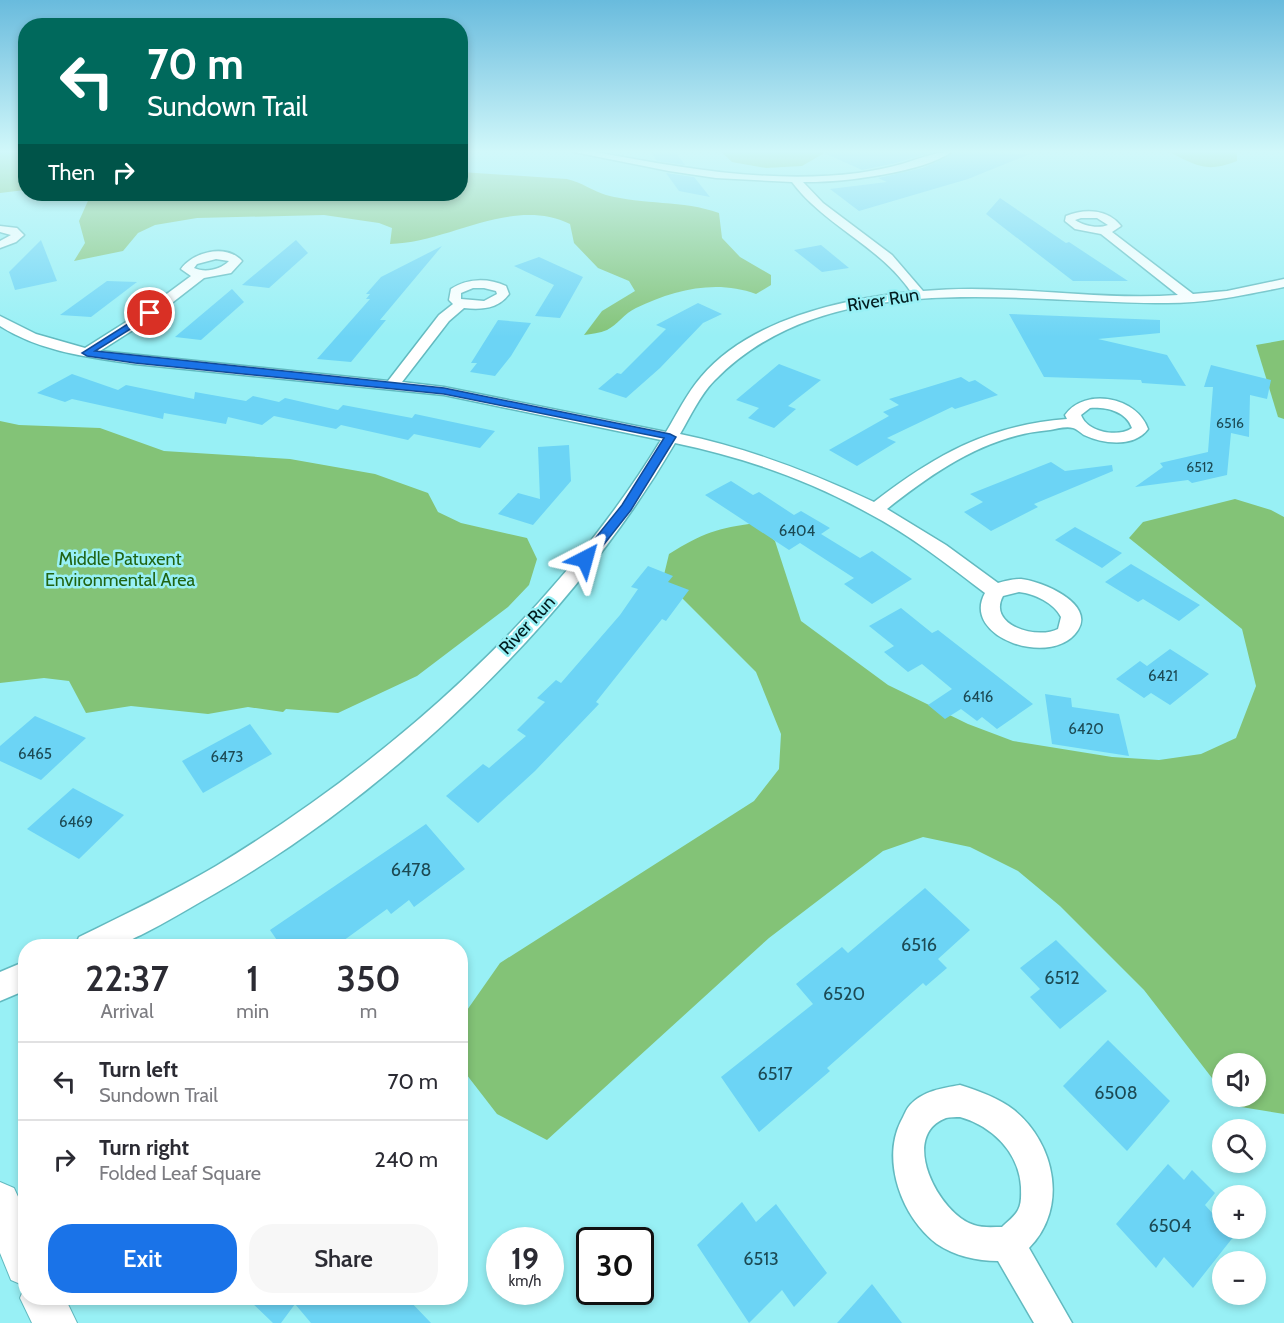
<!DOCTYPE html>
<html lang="en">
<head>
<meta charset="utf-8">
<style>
  body { margin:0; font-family:Cabin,sans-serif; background:#f7f7f7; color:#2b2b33; height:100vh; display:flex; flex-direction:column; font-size:22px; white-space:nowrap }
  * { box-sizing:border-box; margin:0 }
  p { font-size:20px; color:#7c7c81 }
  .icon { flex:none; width:33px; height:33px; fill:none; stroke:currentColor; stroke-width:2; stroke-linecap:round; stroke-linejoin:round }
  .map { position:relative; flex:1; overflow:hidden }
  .side { position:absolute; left:18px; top:939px; width:450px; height:366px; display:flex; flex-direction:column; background:#fff; border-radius:24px; box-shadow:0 3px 9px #0003 }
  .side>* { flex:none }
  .hud { position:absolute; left:18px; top:18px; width:450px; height:183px; border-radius:24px; box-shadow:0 3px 9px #0003; background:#00695c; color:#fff; overflow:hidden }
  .fabs { position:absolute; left:1212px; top:1053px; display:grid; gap:12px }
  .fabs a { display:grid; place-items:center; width:54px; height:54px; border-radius:50%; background:#fff; box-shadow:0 3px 9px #0003; font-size:30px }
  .speed { position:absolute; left:486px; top:1227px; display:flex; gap:12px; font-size:30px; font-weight:700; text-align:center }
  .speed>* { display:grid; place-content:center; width:78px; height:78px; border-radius:50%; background:#fff; box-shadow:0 3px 9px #0003; line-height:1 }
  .speed small { font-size:15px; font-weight:400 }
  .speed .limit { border:3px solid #111; border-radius:9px; background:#fff; color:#111 }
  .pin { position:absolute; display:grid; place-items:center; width:51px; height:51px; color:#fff; margin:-26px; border:3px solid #fff; border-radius:50%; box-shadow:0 2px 6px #0007 }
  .me { position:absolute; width:66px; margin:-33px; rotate:39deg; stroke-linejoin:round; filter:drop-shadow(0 0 4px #0008) }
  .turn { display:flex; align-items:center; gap:21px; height:126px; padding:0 30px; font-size:27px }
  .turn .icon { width:78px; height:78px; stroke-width:2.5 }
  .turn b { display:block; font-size:42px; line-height:51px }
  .then { display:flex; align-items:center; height:57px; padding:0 30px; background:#0003; gap:12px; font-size:22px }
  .eta { display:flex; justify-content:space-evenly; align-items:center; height:102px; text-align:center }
  .eta b { font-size:36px; font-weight:600; line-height:42px }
  .cta { display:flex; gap:12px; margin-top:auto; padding:12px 30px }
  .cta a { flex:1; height:69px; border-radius:24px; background:#1a73e8; color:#fff; font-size:24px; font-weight:600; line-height:69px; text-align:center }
  .cta a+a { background:#f7f7f7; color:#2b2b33 }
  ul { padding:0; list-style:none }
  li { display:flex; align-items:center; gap:18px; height:78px; padding:0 30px; border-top:2px solid #e1e1e2 }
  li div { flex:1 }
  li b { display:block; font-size:22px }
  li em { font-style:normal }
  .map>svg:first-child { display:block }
  .green { fill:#83c377 }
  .building { fill:#6cd4f5 }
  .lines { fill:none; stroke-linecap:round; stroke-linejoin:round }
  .minor-casing { stroke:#62bac0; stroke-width:3 }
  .tertiary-casing { stroke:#62bac0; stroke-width:2 }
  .minor { fill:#fff; fill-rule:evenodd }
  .tertiary { fill:#fff; fill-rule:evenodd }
  .route { fill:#1a73e8; stroke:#114b97; stroke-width:1.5 }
  .labels { text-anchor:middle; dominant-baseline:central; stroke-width:5; stroke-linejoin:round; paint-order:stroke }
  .far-number-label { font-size:14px; fill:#1c4a54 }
  .number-label { font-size:15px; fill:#1c4a54 }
  .street-label { font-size:18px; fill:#011c1e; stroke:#98f0f5 }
  .park-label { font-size:18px; fill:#216413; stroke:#98f0f5 }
  .near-number-label { font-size:18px; fill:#1c4a54 }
</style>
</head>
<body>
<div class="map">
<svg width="1284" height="1323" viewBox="0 0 1284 1323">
  <rect width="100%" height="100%" fill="#98f0f5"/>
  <!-- green -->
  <g class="green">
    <polygon points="0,152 25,152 25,190 0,193"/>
    <polygon points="721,152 826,152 802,166 766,168 732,162"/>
    <path d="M1169,152h68v9c-31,12 -39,5 -68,-9z"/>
    <path d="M461,172l106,7c14,3 26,12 39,16 37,10 77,5 113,18l3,25 18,19 31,18v10l-15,9c-40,-15 -83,-4 -120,14 -11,5 -19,17 -29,22 -7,3 -16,4 -23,5l18,-24 33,-20 -6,-10 -31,-13 -24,-25 -4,-19c-59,-28 -121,19 -180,20l2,-16 -13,-5 -55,-8 -127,3 -42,7 -17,8 -15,18 -49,10 11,-18 -6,-22 12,-27h369z"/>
    <polygon points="1284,340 1284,419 1278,417 1256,345"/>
    <polygon points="0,421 19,425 100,428 164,451 290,459 375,474 428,493 438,512 461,523 527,538 537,559 529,585 508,607 417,676 338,713 286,709 283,712 248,707 208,714 131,706 86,713 69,681 44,678 0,683"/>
    <path d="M1235,499l36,11 13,7v597l-49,-8 -8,-9 29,-1v-32h-34v27l-78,-101 -84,-84 -42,-35 -48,-24 -47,-10 -40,14 -114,87 -222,202 -50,-26 -34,-44 2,-57 35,-50 254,-162 25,-32 2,-35 -25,-62 -93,-93 6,-25c34,-21 48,-26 87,-31l19,18 26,80 87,64 80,39 45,17 99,16 47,3 42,-6 35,-16 20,-52 -14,-57 -113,-91 14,-16z"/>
  </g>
  <!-- building -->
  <g class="building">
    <polygon points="651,152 675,152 685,165 657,161"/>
    <polygon points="822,152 932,152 896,163 862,170"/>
    <polygon points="953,152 1030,154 968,179 859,211 830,189 887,182 878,178 922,168 939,161"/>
    <polygon points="666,173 694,177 710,197 679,191"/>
    <polygon points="1000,198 1066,243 1069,242 1128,281 1073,281 986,214"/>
    <polygon points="41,240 57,281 15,290 9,272"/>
    <polygon points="296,240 308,253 269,288 242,285"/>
    <polygon points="821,245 849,268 822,272 794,250"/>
    <polygon points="442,246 380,320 386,320 351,362 317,359 370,299 366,299 370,294 366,294 381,277"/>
    <polygon points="539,257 583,277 560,318 535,316 554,285 514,266"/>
    <polygon points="107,281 137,282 91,317 60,315"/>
    <polygon points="232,289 244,302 201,340 175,337"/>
    <polygon points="698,303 722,314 703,323 660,368 626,398 598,389 617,373 621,374 666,329 656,325"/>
    <polygon points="1009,314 1160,320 1160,333 1098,339 1167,355 1186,386 1142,383 1141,380 1044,377"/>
    <polygon points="498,320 531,323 511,356 495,376 470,372 477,363 471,363"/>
    <polygon points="779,364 821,380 788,406 796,409 774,428 748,418 759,408 736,400"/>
    <polygon points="1211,365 1271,380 1267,399 1250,395 1249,437 1231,433 1227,475 1192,483 1188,480 1135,487 1163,467 1160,463 1208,452 1213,387 1204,387"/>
    <polygon points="72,374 118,390 126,385 194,399 195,392 246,401 253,396 279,402 285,398 338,410 343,405 412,418 415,414 495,431 480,448 414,434 408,440 341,425 336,429 274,416 262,425 228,417 226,424 164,413 163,419 72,399 65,402 37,393"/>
    <polygon points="961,377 969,382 975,380 998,395 955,409 952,407 887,438 896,442 857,466 829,450 889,416 883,412 899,405 889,399"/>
    <polygon points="569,445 571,481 533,525 498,514 518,493 540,499 538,447"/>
    <polygon points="1051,462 1065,471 1112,465 1113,471 1034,504 1038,507 991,531 964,512 983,502 970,494"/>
    <polygon points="731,481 753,495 759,492 794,515 801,511 830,528 821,534 860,558 872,551 912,579 872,604 844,584 854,578 800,543 789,550 705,495"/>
    <polygon points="1075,527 1122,553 1102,568 1055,540"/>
    <polygon points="1131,564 1200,605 1179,621 1143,599 1138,602 1105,582"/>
    <polygon points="648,566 673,576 668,582 689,590 666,621 662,619 596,702 599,704 535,771 478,823 446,796 483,764 489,768 526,736 517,730 545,702 537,698 556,680 561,683 620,615 638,589 631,587"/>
    <polygon points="901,608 932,633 938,630 1033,704 997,729 982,717 977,721 961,709 945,719 928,705 952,689 922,664 908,672 884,652 894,646 869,626"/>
    <polygon points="1170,649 1209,674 1170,705 1151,693 1144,698 1116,679 1140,661 1147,666"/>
    <polygon points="1045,694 1071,698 1072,707 1119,714 1129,756 1052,744"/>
    <polygon points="35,716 86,738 41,780 0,761 0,746"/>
    <polygon points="250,724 272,754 203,793 182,761"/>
    <polygon points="73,788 124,815 79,859 27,829"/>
    <polygon points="426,824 465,869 414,907 409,900 391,914 387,909 336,946 281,946 270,930"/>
    <polygon points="925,888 970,930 938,959 947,968 926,986 923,983 827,1068 830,1071 759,1132 721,1077 813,1004 796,984 842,947 848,953"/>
    <polygon points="1056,940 1107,991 1060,1029 1030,997 1040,989 1020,968"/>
    <polygon points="1108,1040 1170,1101 1127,1151 1063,1086"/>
    <polygon points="1168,1164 1184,1180 1192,1170 1215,1193 1205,1205 1222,1224 1222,1228 1227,1228 1234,1236 1193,1288 1164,1257 1156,1268 1116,1224"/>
    <polygon points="742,1202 756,1222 776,1204 827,1273 794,1307 782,1290 749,1323 697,1245"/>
    <polygon points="872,1284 902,1323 837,1323"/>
    <polygon points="247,1298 407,1298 431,1323 311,1323 295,1304 281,1323 273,1323"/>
  </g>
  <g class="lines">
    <defs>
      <g id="minor">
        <path d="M574,152h21c86,16 175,32 263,21 14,-2 30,-5 44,-9 17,-5 31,-12 49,-12 -28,21 -113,31 -148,30l20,21 69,52 31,36c85,-8 170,10 255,4l-77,-61 -26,-5 -10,-8 1,-5c19,-8 42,-7 55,10l-9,6 81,62 34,-3 57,-12v8c-39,8 -77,16 -117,16 -146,1 -339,-40 -453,78 -14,14 -24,36 -34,53 68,14 130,38 194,68 61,-47 114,-77 193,-83l-2,-4c20,-28 72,-18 83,14 -14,19 -45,15 -64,6 -3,-2 -7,-6 -11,-7 -7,-2 -17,1 -23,2 -63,5 -115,41 -163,79l59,36 52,38c8,-2 15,-4 23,-4 20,2 74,24 57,51 -24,39 -118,8 -93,-37 -37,-28 -75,-58 -117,-80 -61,-34 -126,-56 -193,-70 -104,178 -281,347 -459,450 -25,14 -49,29 -75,42 -8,3 -17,10 -25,11 -12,3 -28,0 -41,0l4,-9c47,-23 93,-45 137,-71 173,-105 339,-252 445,-426l-217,-45 -309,-31c-47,-7 -94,-12 -135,-38v-10l36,18 49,14 60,-38 46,-34 -10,-7c12,-17 45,-26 61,-8l-11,12 -27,5 -49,38 -55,35 288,30 51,-66 14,-11 -4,-4 2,-11c17,-11 37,-11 55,-3l3,8c-11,15 -28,16 -45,14l-15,13 -47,61 42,5 222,45c11,-18 21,-39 35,-55 48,-57 140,-78 210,-85 -31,-46 -86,-66 -119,-110l-76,-4 -47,-7zM1081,218h16l11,7c-10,4 -24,1 -33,-5zM216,259l13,2c-9,9 -24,12 -35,7l3,-4zM473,288h11l12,3 1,3 -13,7 -23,-2v-6zM1090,408c16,-1 36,3 42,20 -14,10 -45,4 -51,-13zM1019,592c16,2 35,11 42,25l-3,12c-21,11 -71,-4 -55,-33z"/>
        <polygon points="0,226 17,228 24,235 16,242 0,248 0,241 11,235 0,232"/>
        <polygon points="26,961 26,990 0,1001 0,972"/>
        <path d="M960,1085c19,6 39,13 54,25 42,34 54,99 15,138l43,75h-38l-36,-62c-21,0 -43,-5 -61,-17 -35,-26 -56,-83 -36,-123 3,-5 5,-12 9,-16 13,-14 32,-17 50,-20zM960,1117c32,9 59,35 61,70 0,7 1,16 -3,23 -3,6 -11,12 -16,17 -9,0 -20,1 -28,-2 -35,-11 -76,-89 -28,-107 4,-1 10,-1 14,-1z"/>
      </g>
      <polygon id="tertiary" points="0,1182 14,1188 26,1214 26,1298 65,1298 77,1323 32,1323 20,1298 25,1286 11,1280 0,1253"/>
    </defs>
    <!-- minor casing -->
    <use href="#minor" class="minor-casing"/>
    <!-- tertiary casing -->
    <use href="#tertiary" class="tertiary-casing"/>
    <!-- minor -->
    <use href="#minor" class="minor"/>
    <!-- tertiary -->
    <use href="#tertiary" class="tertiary"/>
  </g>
  <!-- sky -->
  <linearGradient id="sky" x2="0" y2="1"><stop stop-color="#69bbdd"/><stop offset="0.45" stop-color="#d1f8fa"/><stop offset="1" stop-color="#d1f8fa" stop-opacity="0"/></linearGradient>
  <rect width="1284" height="337" fill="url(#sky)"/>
  <!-- route -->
  <polygon class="route" points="150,310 154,313 153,315 95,351 444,388 670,434 676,437 631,510 590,562 585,563 579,559 581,556 622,505 664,438 444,394 135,363 87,356 82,353"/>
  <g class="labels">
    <!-- far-number labels -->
    <g class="far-number-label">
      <text x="1230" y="423">6516</text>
      <text x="1200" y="467">6512</text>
    </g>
    <!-- number labels -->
    <g class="number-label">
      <text x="797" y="531">6404</text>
      <text x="1163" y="676">6421</text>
      <text x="978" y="697">6416</text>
      <text x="1086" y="729">6420</text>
      <text x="35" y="754">6465</text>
      <text x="227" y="757">6473</text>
      <text x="76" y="822">6469</text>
    </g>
    <!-- street labels -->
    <g class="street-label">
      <text transform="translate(883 300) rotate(-9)">River Run</text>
      <text transform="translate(527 625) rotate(-47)">River Run</text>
    </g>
    <!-- park labels -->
    <g class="park-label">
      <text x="120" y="559">Middle Patuxent<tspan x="120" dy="21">Environmental Area</tspan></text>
    </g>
    <!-- near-number labels -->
    <g class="near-number-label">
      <text x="411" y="870">6478</text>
      <text x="919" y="945">6516</text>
      <text x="1062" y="978">6512</text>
      <text x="844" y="994">6520</text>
      <text x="775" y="1074">6517</text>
      <text x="1116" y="1093">6508</text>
      <text x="1170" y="1226">6504</text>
      <text x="761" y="1259">6513</text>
    </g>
  </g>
</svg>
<div class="fabs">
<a><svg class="icon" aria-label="sound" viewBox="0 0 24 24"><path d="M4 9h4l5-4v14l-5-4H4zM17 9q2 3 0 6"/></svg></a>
<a><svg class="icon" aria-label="search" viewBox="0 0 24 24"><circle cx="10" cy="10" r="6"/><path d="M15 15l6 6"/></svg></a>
<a>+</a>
<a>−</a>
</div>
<div class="speed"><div>19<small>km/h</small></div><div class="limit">30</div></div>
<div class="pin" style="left:150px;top:313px;background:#d93025"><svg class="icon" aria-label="arrive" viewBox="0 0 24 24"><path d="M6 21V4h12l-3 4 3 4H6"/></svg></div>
<svg class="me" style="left:585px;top:559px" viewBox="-20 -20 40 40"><path d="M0-17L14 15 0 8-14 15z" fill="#1a73e8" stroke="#fff" stroke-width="4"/></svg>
<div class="hud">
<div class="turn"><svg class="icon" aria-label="left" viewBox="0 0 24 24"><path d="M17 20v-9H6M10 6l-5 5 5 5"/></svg><div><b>70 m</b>Sundown Trail</div></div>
<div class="then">Then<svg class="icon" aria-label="right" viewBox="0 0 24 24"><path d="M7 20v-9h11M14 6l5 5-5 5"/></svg></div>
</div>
<section class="side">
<div class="eta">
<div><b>22:37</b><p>Arrival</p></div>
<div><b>1</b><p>min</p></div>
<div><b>350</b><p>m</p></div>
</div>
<ul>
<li><svg class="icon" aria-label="left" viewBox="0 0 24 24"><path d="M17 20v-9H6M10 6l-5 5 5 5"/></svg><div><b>Turn left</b><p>Sundown Trail</p></div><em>70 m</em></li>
<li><svg class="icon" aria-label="right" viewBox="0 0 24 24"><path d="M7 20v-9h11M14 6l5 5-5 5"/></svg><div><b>Turn right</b><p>Folded Leaf Square</p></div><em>240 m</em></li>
</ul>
<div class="cta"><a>Exit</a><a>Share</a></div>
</section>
</div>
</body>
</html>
